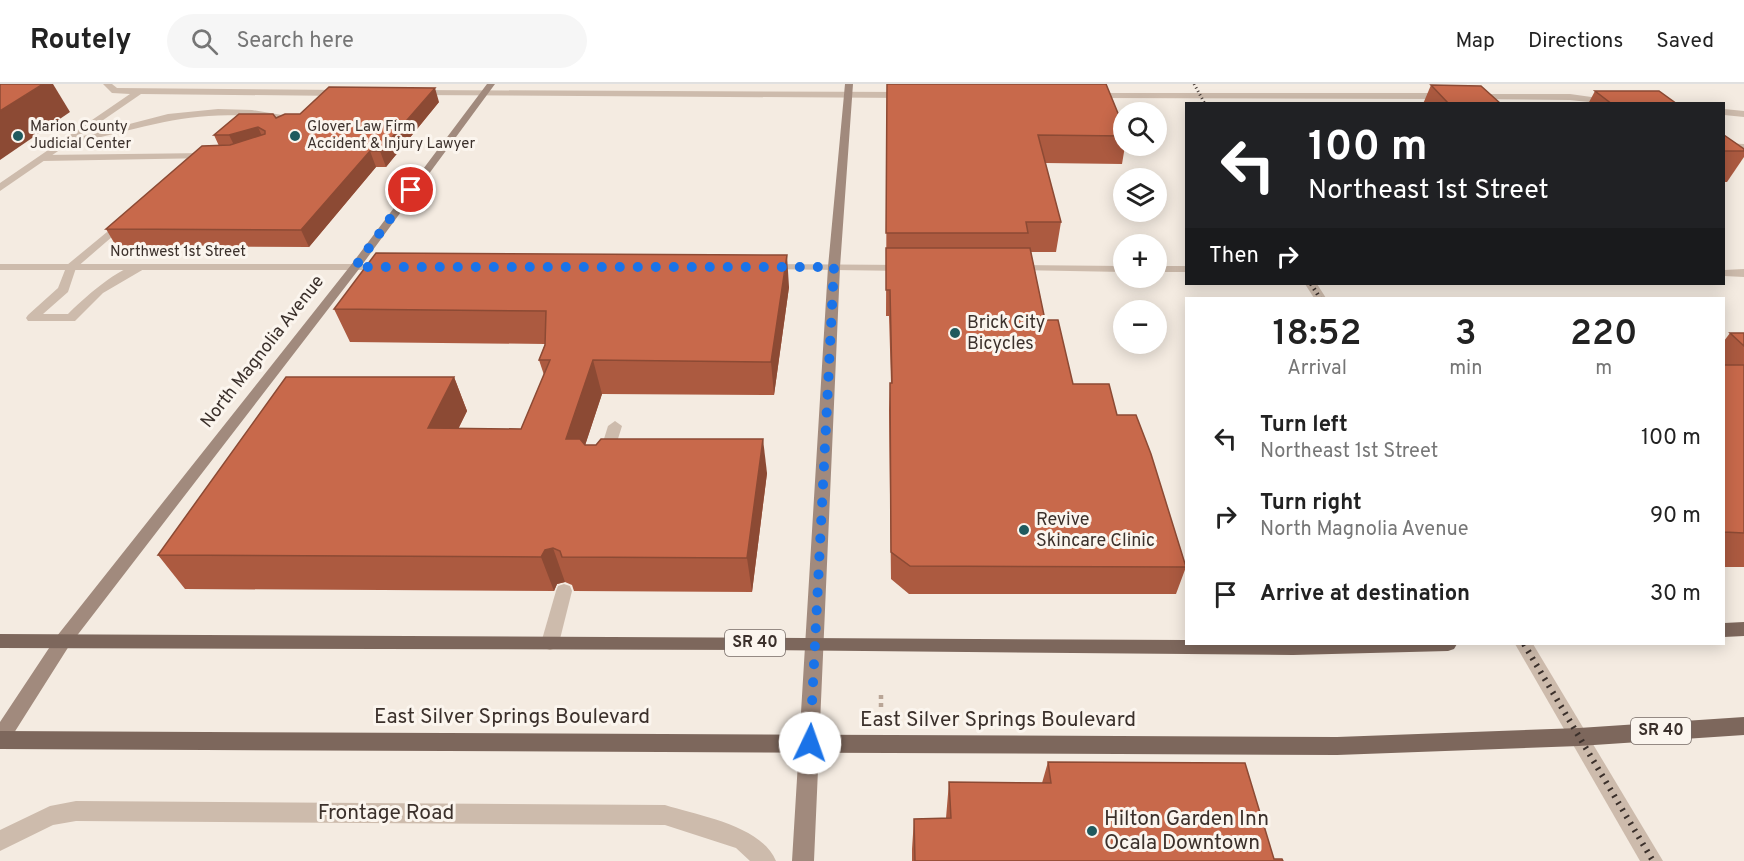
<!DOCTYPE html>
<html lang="en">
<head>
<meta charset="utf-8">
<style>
  body { margin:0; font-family:Overpass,sans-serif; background:#f6f6f6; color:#222; height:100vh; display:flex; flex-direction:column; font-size:22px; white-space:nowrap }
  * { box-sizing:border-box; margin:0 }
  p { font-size:20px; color:#767676 }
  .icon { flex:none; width:33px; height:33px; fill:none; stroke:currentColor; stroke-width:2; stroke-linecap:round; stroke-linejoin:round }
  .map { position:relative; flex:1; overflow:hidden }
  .sheet { position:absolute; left:1185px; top:213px; width:540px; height:348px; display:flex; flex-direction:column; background:#fff; border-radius:0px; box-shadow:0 3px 15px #0003 }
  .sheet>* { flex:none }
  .hud { position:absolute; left:1185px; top:18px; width:540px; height:183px; border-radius:0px; box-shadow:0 3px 15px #0003; background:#202124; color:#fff; overflow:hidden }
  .fabs { position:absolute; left:1113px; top:18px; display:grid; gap:12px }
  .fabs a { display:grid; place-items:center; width:54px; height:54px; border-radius:50%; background:#fff; box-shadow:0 3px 15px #0003; font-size:30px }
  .pin { position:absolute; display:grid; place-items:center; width:51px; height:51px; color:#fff; margin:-26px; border:3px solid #fff; border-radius:50%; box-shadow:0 2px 6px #0007 }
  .me { position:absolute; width:66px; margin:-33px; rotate:3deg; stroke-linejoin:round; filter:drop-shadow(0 0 4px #0008) }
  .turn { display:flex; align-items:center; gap:21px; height:126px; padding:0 24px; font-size:27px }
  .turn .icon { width:78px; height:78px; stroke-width:2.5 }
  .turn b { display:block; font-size:42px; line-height:51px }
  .then { display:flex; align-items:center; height:57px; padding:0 24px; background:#0003; gap:12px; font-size:22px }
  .eta { display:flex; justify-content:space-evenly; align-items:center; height:102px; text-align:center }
  .eta b { font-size:36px; font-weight:600; line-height:42px }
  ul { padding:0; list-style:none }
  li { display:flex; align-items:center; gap:18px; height:78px; padding:0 24px }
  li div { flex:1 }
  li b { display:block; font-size:22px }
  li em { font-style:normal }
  header { display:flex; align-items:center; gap:36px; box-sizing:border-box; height:84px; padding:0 30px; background:#fff; border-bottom:2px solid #e0e0e0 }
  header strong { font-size:28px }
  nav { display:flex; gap:33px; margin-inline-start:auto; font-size:21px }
  .search { width:420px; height:54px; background:#f6f6f6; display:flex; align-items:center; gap:15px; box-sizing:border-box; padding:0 21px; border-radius:33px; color:#767676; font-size:22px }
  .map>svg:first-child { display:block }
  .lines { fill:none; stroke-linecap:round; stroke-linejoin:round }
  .path { stroke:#b9a596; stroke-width:4.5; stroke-dasharray:4 4; stroke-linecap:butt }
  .service { fill:#cdbbac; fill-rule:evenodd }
  .minor { fill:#cdbbac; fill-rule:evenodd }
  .secondary { fill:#a18a7d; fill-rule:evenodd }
  .primary { fill:#7d675c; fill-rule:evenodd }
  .rail-far2 { stroke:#3b302b; stroke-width:3; stroke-dasharray:1 3; stroke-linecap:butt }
  .rail-far1 { stroke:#3b302b; stroke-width:4; stroke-dasharray:1.5 4; stroke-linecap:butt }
  .rail { stroke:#3b302b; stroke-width:6; stroke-dasharray:2 6; stroke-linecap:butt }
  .wall { fill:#ac5a40 }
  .shaded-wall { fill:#8c4a34 }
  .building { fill:#c8694b; stroke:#8c4a34; stroke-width:1.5 }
  .route { stroke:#1a73e8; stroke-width:10; stroke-dasharray:0 18 }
  .poi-dot { fill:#1f5a5e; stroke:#fbf5ee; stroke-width:2 }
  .labels { text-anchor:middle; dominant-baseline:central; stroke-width:6; stroke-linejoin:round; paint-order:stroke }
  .far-poi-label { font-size:15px; fill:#3b302b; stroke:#fbf5ee; text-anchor:start }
  .far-street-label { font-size:15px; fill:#3b302b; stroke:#fbf5ee }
  .shield { fill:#fbf5ee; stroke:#756b66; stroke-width:1.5 }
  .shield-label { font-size:16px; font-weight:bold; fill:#3b302b }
  .poi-label { font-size:18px; fill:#3b302b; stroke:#fbf5ee; text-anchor:start }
  .street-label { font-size:18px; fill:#3b302b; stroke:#fbf5ee }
  .near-street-label { font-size:21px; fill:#3b302b; stroke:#fbf5ee }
  .near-poi-label { font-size:21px; fill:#3b302b; stroke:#fbf5ee; text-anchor:start }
</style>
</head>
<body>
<header>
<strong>Routely</strong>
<div class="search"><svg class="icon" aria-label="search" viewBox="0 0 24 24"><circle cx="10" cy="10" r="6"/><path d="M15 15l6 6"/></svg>Search here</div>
<nav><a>Map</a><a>Directions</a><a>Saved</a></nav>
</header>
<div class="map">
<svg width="1744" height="777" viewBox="0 0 1744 777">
  <rect width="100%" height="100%" fill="#f4ebe1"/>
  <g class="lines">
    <!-- path -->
    <polyline class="path" points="881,611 881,625"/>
    <!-- service -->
    <g class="service">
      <path d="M218,25l34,1 36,6 2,13 -8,2 -2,-11c-80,-14 -128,6 -204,23l-11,2 -5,-3 108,-28z"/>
      <polygon points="1724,59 1744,60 1744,66 1724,65"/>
      <polygon points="208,69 211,70 211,74 43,77 38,74 43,71"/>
      <path d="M124,134l5,3 -1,2 -52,45 -8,24 -25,22h25c14,-14 56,-53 76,-49v4l-41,24 -28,28h-47l-2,-3 2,-3 30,-27 9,-23z"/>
      <polygon points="615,337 622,342 612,374 610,378 600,378 598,374 608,342"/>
      <polygon points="564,500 570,502 572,507 559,559 556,564 550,566 544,564 541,559 556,507 558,502"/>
    </g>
    <!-- minor -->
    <g class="minor">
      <polygon points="103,0 112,0 117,4 344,6 348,9 344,12 141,10 0,107 0,99 130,10 112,9"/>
      <polygon points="416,6 908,8 912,11 908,14 413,11 412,9"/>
      <polygon points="1088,9 1445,9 1449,12 1445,15 1091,14 1087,11"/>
      <polygon points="1475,10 1570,10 1641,20 1607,20 1570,16 1472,15 1472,11"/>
      <polygon points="1724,25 1744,27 1744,33 1724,31"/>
      <polygon points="0,180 384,180 390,183 384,186 0,186"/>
      <polygon points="768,180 906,181 912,184 906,187 764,185 764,181"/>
      <polygon points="1014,181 1124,182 1124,188 1010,186 1010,182"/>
      <rect x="1156" y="182" width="30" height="6"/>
      <polygon points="1744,185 1744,193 1724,192 1724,186"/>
      <polygon points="1305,200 1317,200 1326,214 1314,214"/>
      <polygon points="1515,560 1533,560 1663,777 1640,777"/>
      <path d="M76,717l589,4c34,11 96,20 111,56h-26l-14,-13 -71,-23 -589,-4 -23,4 -53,26v-21l50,-24z"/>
    </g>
    <!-- secondary -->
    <g class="secondary">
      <polygon points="487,0 495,0 359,185 69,562 7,660 0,663 0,638 57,552 351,181"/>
      <polygon points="845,0 853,0 840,183 814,777 792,777 828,183"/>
    </g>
    <!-- primary -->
    <g class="primary">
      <polygon points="1744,538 1744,552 1724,553 1724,539"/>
      <polygon points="0,550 1186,556 1186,560 1457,560 1454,565 1448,567 1293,571 751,566 0,564"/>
      <polygon points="1744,633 1744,651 1579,662 1337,671 0,665 0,647 1337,653 1579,644"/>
    </g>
    <!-- rail-far2 -->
    <polyline class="rail-far2" points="1194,0 1205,20"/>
    <!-- rail-far1 -->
    <polyline class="rail-far1" points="1311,200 1320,214"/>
    <!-- rail -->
    <polyline class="rail" points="1524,560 1653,777"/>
  </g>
  <!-- wall -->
  <g class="wall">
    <polygon points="887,0 1124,44 1124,62 1125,62 1122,80 1045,79 1061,138 1056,168 1031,168 1045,236 1073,300 1117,331 1186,483 1176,510 909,510 891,495 889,326 890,299 891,299 889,232 886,232"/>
    <polygon points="1431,1 1501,20 1423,20"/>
    <polygon points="1595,7 1677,20 1588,20"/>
    <polygon points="439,18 386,83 376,83 309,163 116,162 106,145 219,62 214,51 276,34"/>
    <polygon points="1724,51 1744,65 1744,73 1727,98 1724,98"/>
    <polygon points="789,203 774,311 602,310 585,361 767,389 752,508 574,507 572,501 565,498 557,500 554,507 185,505 158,471 454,293 467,327 458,345 521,345 544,291 539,276 545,260 350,258 334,225"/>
    <polygon points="1730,249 1744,249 1744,483 1724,483 1724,257"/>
    <polygon points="1048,678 1274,775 1283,777 912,777 912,765 914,735 946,734 949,698 1042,699"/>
  </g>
  <!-- shaded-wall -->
  <g class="shaded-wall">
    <polygon points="43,0 53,0 70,28 0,76 0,27"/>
    <polygon points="435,4 439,18 386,83 380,67"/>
    <polygon points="258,43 265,59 237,67 229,51"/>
    <polygon points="370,67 376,83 309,163 301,146"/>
    <polygon points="787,171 789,203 774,311 771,278"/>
    <polygon points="593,276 602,310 576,389 566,355"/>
    <polygon points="454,293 467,327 442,378 428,344"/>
    <polygon points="763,355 767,389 752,508 747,474"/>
    <polygon points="553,464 565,498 557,500 554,507 541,473 545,466"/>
  </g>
  <!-- building -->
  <g class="building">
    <polygon points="0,0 43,0 0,27"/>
    <polygon points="887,0 1106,0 1124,44 1124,52 1038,51 1061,138 1026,138 1028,149 886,149"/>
    <polygon points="1431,1 1481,2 1501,20 1449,20"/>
    <polygon points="329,3 435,4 380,67 370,67 301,146 106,145 202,62 230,61 265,50 265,47 258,43 229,51 214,51 239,30 273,30 276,34 285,30 300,30"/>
    <polygon points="1595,7 1659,7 1677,20 1612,20"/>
    <polygon points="1724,51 1744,65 1744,67 1724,67"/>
    <polygon points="886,164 1030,164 1045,236 1058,236 1073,300 1109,300 1117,331 1136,331 1151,370 1186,483 910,482 891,468 890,299 892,299 890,206 886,206"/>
    <polygon points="376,169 787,171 771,278 593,276 566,355 580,355 585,361 596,361 601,355 763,355 747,474 562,473 560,467 553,464 545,466 541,473 158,471 286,293 454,293 428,344 521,345 550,276 539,276 545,261 546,227 334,225"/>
    <polygon points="1730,249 1744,249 1744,262"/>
    <polygon points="1724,281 1744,281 1744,449 1724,448"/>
    <polygon points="1048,678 1245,679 1274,775 1282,775 1283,777 915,777 914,735 951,734 949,698 1051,699"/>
  </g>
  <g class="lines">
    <!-- route -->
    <polyline class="route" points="411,106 355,183 834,183 810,659"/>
  </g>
  <!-- markers -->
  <g class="poi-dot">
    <circle cx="18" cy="52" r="6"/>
    <circle cx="295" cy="52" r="6"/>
    <circle cx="955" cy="249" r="6"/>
    <circle cx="1024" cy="446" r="6"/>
    <circle cx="1092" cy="747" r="6"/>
  </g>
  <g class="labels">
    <!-- far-poi labels -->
    <g class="far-poi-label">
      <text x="30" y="43">Marion County<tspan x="30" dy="17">Judicial Center</tspan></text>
      <text x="307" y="43">Glover Law Firm<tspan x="307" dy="17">Accident &amp; Injury Lawyer</tspan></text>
    </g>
    <!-- far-street labels -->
    <g class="far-street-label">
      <text x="178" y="168">Northwest 1st Street</text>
    </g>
    <!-- shield labels -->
    <g class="shield">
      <rect x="725" y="546" width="60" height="26" rx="4.5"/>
      <rect x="1631" y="634" width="60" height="26" rx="4.5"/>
    </g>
    <g class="shield-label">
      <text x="755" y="559">SR 40</text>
      <text x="1661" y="647">SR 40</text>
    </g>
    <!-- poi labels -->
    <g class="poi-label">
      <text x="967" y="239">Brick City<tspan x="967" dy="21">Bicycles</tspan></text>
      <text x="1036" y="436">Revive<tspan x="1036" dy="21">Skincare Clinic</tspan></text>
    </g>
    <!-- street labels -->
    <g class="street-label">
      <text transform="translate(263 268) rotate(-52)">North Magnolia Avenue</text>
    </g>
    <!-- near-street labels -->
    <g class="near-street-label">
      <text x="512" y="633">East Silver Springs Boulevard</text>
      <text x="998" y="636">East Silver Springs Boulevard</text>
      <text x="386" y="729">Frontage Road</text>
    </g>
    <!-- near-poi labels -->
    <g class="near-poi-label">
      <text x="1104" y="735">Hilton Garden Inn<tspan x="1104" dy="24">Ocala Downtown</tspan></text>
    </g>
  </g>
</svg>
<div class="fabs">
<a><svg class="icon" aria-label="search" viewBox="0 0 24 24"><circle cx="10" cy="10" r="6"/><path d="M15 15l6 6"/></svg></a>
<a><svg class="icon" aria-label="layers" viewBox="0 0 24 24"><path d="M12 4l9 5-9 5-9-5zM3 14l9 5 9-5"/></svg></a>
<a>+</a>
<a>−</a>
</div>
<div class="pin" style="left:411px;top:106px;background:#d93025"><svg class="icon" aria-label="arrive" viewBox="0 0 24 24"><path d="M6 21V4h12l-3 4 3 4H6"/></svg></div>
<svg class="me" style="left:810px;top:659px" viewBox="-20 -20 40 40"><circle r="19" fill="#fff"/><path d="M0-13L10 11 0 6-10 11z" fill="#1a73e8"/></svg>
<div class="hud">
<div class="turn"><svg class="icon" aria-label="left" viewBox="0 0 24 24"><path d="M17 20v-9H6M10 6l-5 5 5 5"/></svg><div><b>100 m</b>Northeast 1st Street</div></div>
<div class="then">Then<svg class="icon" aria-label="right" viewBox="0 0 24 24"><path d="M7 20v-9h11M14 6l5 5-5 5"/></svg></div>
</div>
<section class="sheet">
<div class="eta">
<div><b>18:52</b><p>Arrival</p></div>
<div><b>3</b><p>min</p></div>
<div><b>220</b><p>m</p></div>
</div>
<ul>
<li><svg class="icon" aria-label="left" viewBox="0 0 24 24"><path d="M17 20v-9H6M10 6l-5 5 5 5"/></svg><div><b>Turn left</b><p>Northeast 1st Street</p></div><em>100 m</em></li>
<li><svg class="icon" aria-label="right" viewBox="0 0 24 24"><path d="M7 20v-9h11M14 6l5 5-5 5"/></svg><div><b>Turn right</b><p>North Magnolia Avenue</p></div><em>90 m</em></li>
<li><svg class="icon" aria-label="arrive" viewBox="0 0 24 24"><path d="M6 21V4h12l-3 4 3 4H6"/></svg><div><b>Arrive at destination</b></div><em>30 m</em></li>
</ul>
</section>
</div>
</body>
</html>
